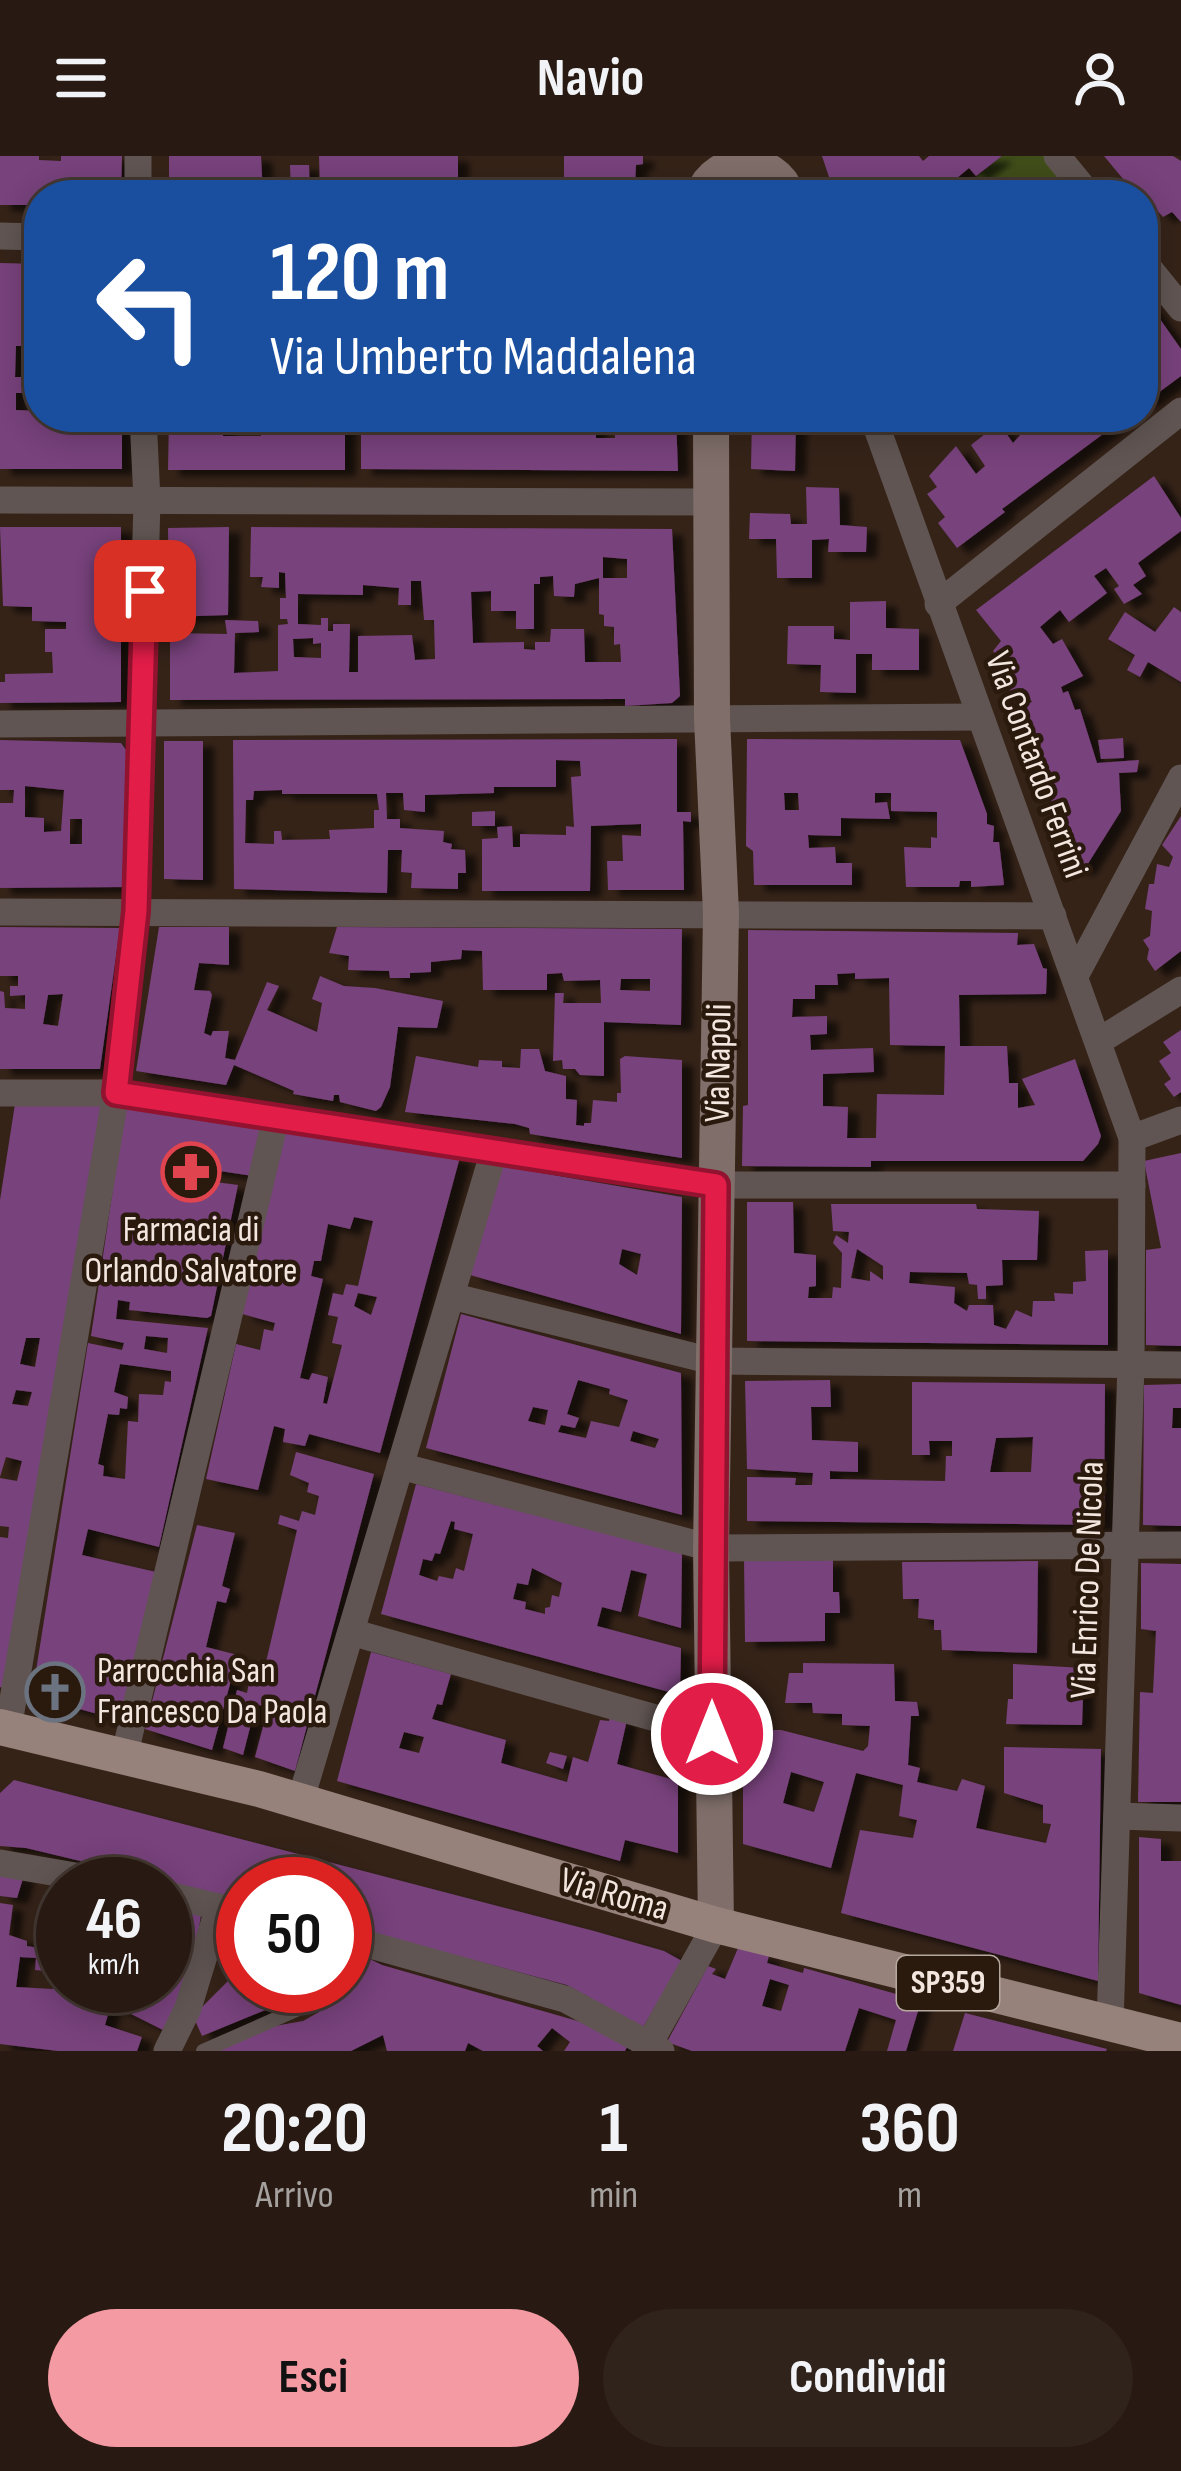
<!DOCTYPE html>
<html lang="it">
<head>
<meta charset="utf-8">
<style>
  body { margin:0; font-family:"Sofia Sans Condensed",sans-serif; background:#30231b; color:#f1f3f6; height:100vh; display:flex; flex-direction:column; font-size:45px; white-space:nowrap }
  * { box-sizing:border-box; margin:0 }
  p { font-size:39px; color:#a5a19f }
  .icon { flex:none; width:66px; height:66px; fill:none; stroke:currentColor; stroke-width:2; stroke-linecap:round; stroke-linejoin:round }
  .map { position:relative; height:1895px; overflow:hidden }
  .panel { display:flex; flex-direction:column; background:#281a12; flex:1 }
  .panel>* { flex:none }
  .guide { position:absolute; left:24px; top:24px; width:1134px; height:252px; border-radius:48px; box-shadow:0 6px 30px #0003,0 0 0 3px #443832; background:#1a4fa0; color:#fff; overflow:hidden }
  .speed { position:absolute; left:36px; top:1701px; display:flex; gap:24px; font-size:60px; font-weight:700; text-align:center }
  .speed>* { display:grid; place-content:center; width:156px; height:156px; border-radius:50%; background:#281a12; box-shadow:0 6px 30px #0003,0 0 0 3px #443832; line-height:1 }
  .speed small { font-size:30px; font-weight:400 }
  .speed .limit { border:18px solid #d22; background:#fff; color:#111 }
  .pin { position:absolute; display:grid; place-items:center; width:102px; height:102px; color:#fff; margin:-51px; border-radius:24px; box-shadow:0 6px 18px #0006 }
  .me { position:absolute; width:132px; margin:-66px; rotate:0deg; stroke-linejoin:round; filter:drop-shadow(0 0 9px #0008) }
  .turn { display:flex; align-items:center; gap:42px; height:252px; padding:0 48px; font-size:54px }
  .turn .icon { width:156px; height:156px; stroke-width:2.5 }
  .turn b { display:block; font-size:84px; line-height:102px }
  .eta { display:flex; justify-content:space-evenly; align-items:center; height:204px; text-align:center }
  .eta b { font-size:72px; font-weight:700; line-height:84px }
  .action { display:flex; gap:24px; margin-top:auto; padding:24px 48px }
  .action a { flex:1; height:138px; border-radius:72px; background:#f49aa3; color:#111; font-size:48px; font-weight:700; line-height:138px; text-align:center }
  .action a+a { background:#30231b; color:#f1f3f6 }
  header { display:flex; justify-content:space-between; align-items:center; height:156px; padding:0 48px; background:#281a12; font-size:54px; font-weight:700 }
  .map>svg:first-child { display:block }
  .green { fill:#404e1a }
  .building { fill:#78427c; fill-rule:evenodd; filter:url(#shadow) }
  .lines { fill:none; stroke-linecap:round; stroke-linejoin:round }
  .service { stroke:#605552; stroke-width:14 }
  .minor { stroke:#605552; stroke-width:27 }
  .secondary { stroke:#7f6e69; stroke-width:36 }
  .primary { stroke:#97817b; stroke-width:36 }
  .route-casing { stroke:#92132f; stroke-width:30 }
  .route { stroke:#e11d48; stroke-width:21 }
  .labels { text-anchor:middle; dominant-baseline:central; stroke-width:9; stroke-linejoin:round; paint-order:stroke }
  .shield { fill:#2a1a0e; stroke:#b6a9a0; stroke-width:3 }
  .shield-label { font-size:33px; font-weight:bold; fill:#f2e6df }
  .street-label { font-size:36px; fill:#f2e6df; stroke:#2a1a0e }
  .poi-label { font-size:36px; fill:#f2e6df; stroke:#2a1a0e }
</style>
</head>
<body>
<header><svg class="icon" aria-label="menu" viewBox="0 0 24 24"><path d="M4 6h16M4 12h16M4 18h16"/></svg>Navio<svg class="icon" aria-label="person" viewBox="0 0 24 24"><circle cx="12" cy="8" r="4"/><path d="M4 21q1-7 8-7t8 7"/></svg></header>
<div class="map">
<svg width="1181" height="1895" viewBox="0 0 1181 1895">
  <defs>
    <filter id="shadow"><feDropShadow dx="11" dy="6" stdDeviation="3" flood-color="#0009"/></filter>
  </defs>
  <rect width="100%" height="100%" fill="#352318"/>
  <!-- green -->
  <polygon class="green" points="1002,0 1044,0 1076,39 953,39"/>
  <!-- building -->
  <g class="building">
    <polygon points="0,0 39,0 39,4 61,5 61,0 122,0 121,39 39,39 39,49 0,49"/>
    <polygon points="169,0 261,0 263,39 169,39"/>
    <polygon points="319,0 458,0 458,32 451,32 451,39 404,39 405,31 320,33"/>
    <polygon points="564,0 643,0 643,8 636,9 635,31 564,31"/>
    <polygon points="822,0 919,0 923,5 929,0 1002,0 976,20 969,12 951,27 945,21 928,30 931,39 835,39"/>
    <polygon points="1104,0 1173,0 1181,5 1181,66 1172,56 1163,61 1137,32 1133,35"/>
    <polygon points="290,9 309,9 310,39 291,39"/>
    <polygon points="0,107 39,108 39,157 29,158 26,190 16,190 15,221 39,221 39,237 16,237 16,254 39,255 39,261 122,261 122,313 0,313"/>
    <polygon points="1143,139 1181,193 1181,220 1143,248"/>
    <polygon points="169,261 224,261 223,280 261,280 262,266 277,266 277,261 291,261 291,266 345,266 345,314 168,314"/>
    <path d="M361,261h136l2,11 13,-1v-10h164l2,54 -317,-2zM615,264v18h-19v-16z"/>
    <polygon points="752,261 796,261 795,315 751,313"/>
    <polygon points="1012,261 1126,261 1002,353 1005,356 957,392 938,367 945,361 927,338 937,331 929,320 956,290 976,318 985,310 971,289 999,267 1013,287 1023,276"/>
    <polygon points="1154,320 1181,362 1181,375 1138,407 1146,420 1133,429 1142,438 1124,448 1114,433 1119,430 1106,412 1094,420 1107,437 1069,466 1060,454 1040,471 1053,488 1062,483 1083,520 1061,531 1063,537 1068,535 1075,554 1080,553 1097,607 1139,604 1137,616 1119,617 1121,655 1084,714 1072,710 1060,694 1047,653 1052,644 1049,637 1043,640 1034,616 1041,614 1019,551 1032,546 1023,532 1012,538 1000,519 1008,514 993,495 1001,485 976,454"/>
    <polygon points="806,331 839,332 840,369 867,371 866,396 828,396 829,383 812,384 812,422 777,422 776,383 749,383 750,357 790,358 791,368 807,368"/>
    <polygon points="0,371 121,371 121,546 0,547 0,526 5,526 5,518 53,517 52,496 45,496 45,473 66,473 66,466 32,465 32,451 3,450"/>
    <polygon points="229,371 228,459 169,461 168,372"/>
    <path d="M251,371l421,2 8,167 -8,7 -47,3v-7l-455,1v-67l57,1 -2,-14 33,1 1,11 -24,1 -1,40 44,-2v-46l10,-1 -1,-5h-7v-21h6l-1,-25 -6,-1v16l-18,-1 2,-10h-13zM603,401l24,2v19h-24zM553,420l1,20 20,1 1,-13 24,-6v36l5,1v11l10,1v18l6,-1 1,18h-36l-1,-33h-33l-1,13h-15v8l-11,-1v-7l-51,1 -2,-51 20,-1v20h25v18h18v-45h6v-7zM411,425h10l3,39h10l1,39 -20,1 -3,-25 -54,1v36h-9l1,-48h-17v7h-5v-13h-7v7l-23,-1v-30l65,1v-10l36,3 -1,17h13zM313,482v6l8,-1v15l-27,-1 -1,-18z"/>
    <polygon points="886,445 886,472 919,473 919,514 872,514 872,498 856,498 856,537 820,536 821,509 787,508 788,470 834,470 834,483 850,484 850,446"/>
    <polygon points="1174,451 1181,456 1181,526 1148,506 1140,521 1127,514 1135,499 1108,483 1125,456 1155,476"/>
    <polygon points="1123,582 1124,602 1101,603 1098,584"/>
    <path d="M677,583v73h14v10l-8,-1 1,69h-76l-1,-29h16l-1,-26 19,1v-12l-50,2 -1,65h-108v-52l16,-1 -1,-11 15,-1 1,21h7v-13l46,1v-9l8,1 -3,-50 10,-1 -1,-15 -24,-1v27h-62v6l-69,2v17l-21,-2 -1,-17h-17l1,26h13v9l44,3 -1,11 9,2 -1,5 14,1 1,23h-8v16l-47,-1 1,-15 -11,-1 1,-22h-14l-1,43 -153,-4 -1,-149zM282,634v4h95l2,16h-5v18l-45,2 1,9 -48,1 -1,-9h-7v13l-29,-1 1,-43h7l1,-9z"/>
    <path d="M747,583l213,1 27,74v10l7,2 -1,16h6l5,43 -33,2v-6h-11l-1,6h-53l-2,-40 27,1v-11l6,1v-26l-46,-1v-18h-16v10l12,-1 3,17 -49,-1v18l-33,-1 1,13 26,-1 1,16h16v22h-98l-1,-34 -7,-5zM784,637h14l1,17h-14z"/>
    <path d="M0,584l121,3 5,7v137l-126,1v-85h13l1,-13h-14zM25,630l39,4 -3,41 -17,1v-14l-19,-1zM70,663h12v25h-12z"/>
    <polygon points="164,585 203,585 203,724 164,723"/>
    <polygon points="495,655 495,670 472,670 472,656"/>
    <polygon points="1181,660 1181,795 1155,815 1147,803 1149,793 1143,784 1150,780 1152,755 1145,753 1149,728 1154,728 1157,708 1169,711 1173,701 1162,689"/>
    <path d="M0,771l120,1 -20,141h-100v-78l4,1 1,16 20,1v-14l-15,1v-10h8v-10h-18zM63,838l-5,32 -15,-2 5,-29z"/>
    <polygon points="159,771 229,771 229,809 199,807 194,834 210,835 212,839 204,877 211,880 213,875 229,875 225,902 235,904 267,826 279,830 267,854 317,876 322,847 312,843 320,820 344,830 375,832 443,845 437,872 398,871 390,931 381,951 376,955 340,946 339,939 334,939 333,945 293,938 294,935 234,909 226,929 136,915"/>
    <path d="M337,771l345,2 -1,96 -77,-3v54l-24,-1 -5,-6h-12l-1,-9 -9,1 2,-68h9l-1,10h38l-1,-23 -36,1 -2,-8 -15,1v16h-64l-1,-39 -20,-1 -1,9 -30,3v10l-21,1v5h-20l-1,-7 -41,-1 1,-14 -20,-3zM621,823h29v12l-30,-1z"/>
    <path d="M748,774l270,3 -1,12 17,-1 9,24 4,1 -1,25 -87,1 1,51h47l2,37h9v25l17,-3 -13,-26 53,-20 26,77 -3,8 -15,17h-212v6l-129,-1 1,-60 5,-1zM855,817v6l34,-1 1,67 55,1 -1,49 -67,-1 -1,44h-29l1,-31 -25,-1v-32l51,-2 -1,-24 -62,2 -1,-15 17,-1v-18l-35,1 1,-18h22v-14h23l-1,-11z"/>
    <polygon points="1181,874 1181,936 1174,941 1164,928 1171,923 1159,905 1171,897 1163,886"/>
    <polygon points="521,893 539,893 545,915 566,920 566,943 577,944 576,969 584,970 584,967 591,967 593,944 617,946 617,937 621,937 620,903 625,900 682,904 682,1002 530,978 529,972 515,968 405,956 416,900 478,911 479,904 502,905 502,911 520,912"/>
    <path d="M15,948l86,1 -94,584 -7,-2v-150l8,1 1,-11 -9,-1v-48l17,3 5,-20 -16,-4 -6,20v-277zM26,1182h14l-5,29 -15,-3zM16,1234l16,2 -4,14 -16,-2z"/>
    <path d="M125,952l136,20 -8,48 -67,-10 -1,12 53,7 -27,131 -4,2 -78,-8 1,-8 -12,-2 -2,19 92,9 -49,219 -71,-18 -6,26 74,17 -33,149 -91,-25 56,-353 34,7 2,-7 -33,-7zM146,1180l22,2 -1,15 -23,-4zM120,1208l51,7v11l-6,-1 -2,14 -24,-1 -1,28 -10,-1 -3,58 -22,-3 1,-10 -6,-2 10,-50 11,1 1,-7 7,1 1,-12 -14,-5z"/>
    <path d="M280,974l180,27 -80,296 -71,-19 -4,12 -22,-4 2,-13 -11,-3 -16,64 -52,-11 30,-135 24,6 4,-21 9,2 2,-8 -33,-9zM354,1061l19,4 -15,65 -12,-2 -3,11 -10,-2 -5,22 10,2 -6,26 10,2 -15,59 -4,-1 5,-26 -16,-4 -3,7 -9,-2 23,-99 -12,-3 3,-15h7l7,-37 22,5zM358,1137l19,4 -6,18 -17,-9z"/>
    <polygon points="1181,997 1181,1190 1146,1189 1146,1094 1161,1092 1144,1005"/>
    <path d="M500,1010l182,31 -1,137 -211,-59zM622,1093l19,5 -4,21 -18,-11z"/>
    <path d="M747,1046h46l1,51 22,2v31l-7,1 -1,11h24l1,-11 8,1 1,-35 -9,-10 3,-8 12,8 1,-11 -16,-1 -2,-27h145l1,5 62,2 -2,49h-35l1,25 -17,1v13h-8l-1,-14 -8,-1 -2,-11 -57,-1 -1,11 46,4 -1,16 13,8 2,-6h24l1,20 12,4 10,-19 16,7 1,-16h22l-1,-8 19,1v-12l13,-1 -1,-30 23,-1v95l-361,-4zM857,1093l26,17v14l-13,-9v10l-19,-3z"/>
    <path d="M461,1158l220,59 1,142 -256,-67zM578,1224l32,9 -1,5 19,6 -9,27 -28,-6 -5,17 -28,-6 3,-7 14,3 4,-10 -12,-4zM533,1251l15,3 -3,15 -17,-4zM633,1275l26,8 -4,9 -25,-7z"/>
    <path d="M830,1224l1,27h-20l1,33 46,2v30l-28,-1v8l115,2 1,-25h6v-15h-23l1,14h-18v-73l193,2 -1,141 -357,-4v-44l49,1 -1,7h17l1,-12 -66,-4 -2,-88zM1033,1281l-2,35h-41l6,-34z"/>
    <polygon points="1181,1228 1181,1252 1173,1252 1172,1272 1181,1272 1181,1370 1143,1369 1144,1229"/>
    <polygon points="296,1296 374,1318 295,1615 255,1601 268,1552 256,1548 243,1599 223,1592 237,1534 247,1537 253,1504 266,1506 297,1374 278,1368 280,1359 299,1365 302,1355 315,1359 319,1340 307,1336 309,1327 290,1319"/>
    <path d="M416,1328l266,69 -1,75 -43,-12 9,-42 -16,-4 -10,42 -19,-5 -5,19 84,22 -1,47 -299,-81zM451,1365l4,1 -1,7 19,5 -9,37 -8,-3 -3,11 -14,-3 -2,5 -18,-6 4,-16 9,2 3,-8 5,1zM532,1412l30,15 -3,14 -7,-2 -2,12 -5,1v6l-20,-5 1,-7 -13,-3 4,-16 11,2z"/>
    <polygon points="197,1369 235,1377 222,1430 230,1433 226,1447 217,1445 206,1491 238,1499 212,1594 145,1573"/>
    <polygon points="744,1403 833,1404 833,1436 839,1436 840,1457 825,1457 825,1485 745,1486"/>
    <polygon points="1038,1405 1037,1497 942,1494 941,1474 934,1474 934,1464 918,1462 919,1443 903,1443 902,1406"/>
    <polygon points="1141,1407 1181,1408 1181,1646 1138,1646 1140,1536 1153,1537 1156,1475 1141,1473"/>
    <path d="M371,1496l80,22 -9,31 -5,-1 -5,15 74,21 -5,23 66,19 6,-25 15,5 12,-42 9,1 1,-5 17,4 -10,44 61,17v72l-53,-13 -5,21 -283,-80zM404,1576l20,5 -5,16 -20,-5z"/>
    <path d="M803,1507l91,1 1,37 22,1 2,14h-8l-3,49 12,3 -3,14 40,9 5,-12 23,7 -9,42 70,15 5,-19 -8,-1v-18l-39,-12v-46l97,2 -3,232 -257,-68 19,-83 53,8 4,-18 -18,-4 4,-31 -47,-12 -25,95 -88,-24v-114h38l82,21 5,-5 2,-20 -28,-1v-11l-29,-1 -1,-10h-27l4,-30h14zM791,1616l33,10 -10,30 -31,-9z"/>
    <polygon points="1013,1508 1084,1512 1082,1569 1006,1568 1008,1543 1013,1543"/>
    <polygon points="550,1596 567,1600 563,1613 546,1607"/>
    <polygon points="14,1624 594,1775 664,1795 682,1805 643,1871 567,1829 345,1770 345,1728 243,1728 243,1744 26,1692 0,1690 0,1637"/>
    <polygon points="1139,1681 1161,1683 1161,1705 1181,1705 1181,1849 1139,1837"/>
    <polygon points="0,1716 24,1719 17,1742 0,1740"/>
    <path d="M0,1747l13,2 -4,30 18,6v5l36,6v34h102v-31l14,7 3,-7 11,7v16l-30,52 -52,-26 -6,21 37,12 -5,14h-79l-58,-7zM20,1801l16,1 -1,12 20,2 -2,17 -37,-2z"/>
    <polygon points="165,1751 201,1759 195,1797 168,1788"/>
    <polygon points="226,1768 243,1773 243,1794 221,1786"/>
    <polygon points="345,1791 382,1809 588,1868 628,1889 625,1895 564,1895 570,1886 552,1872 537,1890 543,1895 483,1895 468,1887 465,1895 387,1895 383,1879 351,1895 217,1895 269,1871 303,1865 319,1856 307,1836 281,1851 280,1848 202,1880 193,1860 228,1825 243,1818 243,1830 345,1830"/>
    <path d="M738,1792l31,8 -2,7 36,10 1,-5 117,33 -15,50h-19l9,-31 -37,-12 -14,43h-153l-25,-9 41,-76 8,3 -4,5 13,5zM770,1823l19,6 -8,26 -19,-5z"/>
    <polygon points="965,1857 1107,1893 1106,1895 953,1895"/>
  </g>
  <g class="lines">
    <!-- service -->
    <polyline class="service" points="203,1895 305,1850"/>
    <!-- minor -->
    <g class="minor">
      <polyline points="1057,0 1089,39"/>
      <polyline points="138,39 138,0"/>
      <polyline points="0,80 39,81"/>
      <polyline points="1143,105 1181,152"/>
      <polyline points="873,261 1132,982 1131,1208 1110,1868"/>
      <polyline points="0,344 710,346"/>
      <polyline points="938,448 1181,255"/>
      <polyline points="0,568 980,561"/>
      <polyline points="0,756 1053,760"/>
      <polyline points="1075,820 1181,622"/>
      <polyline points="1099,885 1181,834"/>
      <polyline points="0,937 116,937 716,1029 1132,1029"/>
      <polyline points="1132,982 1181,964"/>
      <polyline points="451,1140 712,1205 1181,1209"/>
      <polyline points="400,1310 711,1392 1181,1389"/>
      <polyline points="351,1476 712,1578"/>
      <polyline points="8,1573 116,937 136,755 147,344 143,261"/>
      <polyline points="124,1601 276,961"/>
      <polyline points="300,1646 494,995"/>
      <polyline points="1117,1660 1181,1662"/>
      <polyline points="0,1707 121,1728"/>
      <polyline points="165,1738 243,1757"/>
      <polyline points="345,1782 565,1843 661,1895"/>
      <polyline points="167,1895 188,1852 219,1751"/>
      <polyline points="645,1895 716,1769"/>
    </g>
    <!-- secondary -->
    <g class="secondary">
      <path d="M703,39c13,-39 72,-39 84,0"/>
      <polyline points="711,261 712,563 721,757 711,1392 716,1769"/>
    </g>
    <!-- primary -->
    <polyline class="primary" points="0,1571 259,1633 716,1769 1181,1885"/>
  </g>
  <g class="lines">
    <defs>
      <polyline id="route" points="145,435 136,755 116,937 716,1029 712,1578"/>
    </defs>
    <!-- route casing -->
    <use href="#route" class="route-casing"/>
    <!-- route -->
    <use href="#route" class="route"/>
  </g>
  <!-- icons -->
  <defs>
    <symbol id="pharmacy-ring" viewBox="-11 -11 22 22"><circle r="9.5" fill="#2a1a0e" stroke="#e0444e" stroke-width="1.5"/><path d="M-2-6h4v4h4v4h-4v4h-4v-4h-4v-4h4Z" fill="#e0444e"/></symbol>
    <symbol id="church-ring" viewBox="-11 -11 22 22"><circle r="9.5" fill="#2a1a0e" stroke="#6b7280" stroke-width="1.5"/><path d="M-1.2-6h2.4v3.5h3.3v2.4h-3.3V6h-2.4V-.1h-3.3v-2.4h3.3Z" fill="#6b7280"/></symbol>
  </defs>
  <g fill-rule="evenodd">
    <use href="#pharmacy-ring" x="158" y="983" width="66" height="66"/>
    <use href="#church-ring" x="22" y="1503" width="66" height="66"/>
  </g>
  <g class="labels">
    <!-- shield labels -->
    <rect class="shield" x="897" y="1800" width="102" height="54" rx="9"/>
    <g class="shield-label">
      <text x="948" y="1827">SP359</text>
    </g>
    <!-- street labels -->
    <g class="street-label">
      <text transform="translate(1036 609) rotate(70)">Via Contardo Ferrini</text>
      <text transform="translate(719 907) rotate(-89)">Via Napoli</text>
      <text transform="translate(1088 1424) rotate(-88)">Via Enrico De Nicola</text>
      <text transform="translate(614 1739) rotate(16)">Via Roma</text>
    </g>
    <!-- poi labels -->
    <g class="poi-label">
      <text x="191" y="1074">Farmacia di<tspan x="191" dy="41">Orlando Salvatore</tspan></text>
      <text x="97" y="1515" text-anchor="start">Parrocchia San<tspan x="97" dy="41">Francesco Da Paola</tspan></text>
    </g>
  </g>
</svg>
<div class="speed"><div>46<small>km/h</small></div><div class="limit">50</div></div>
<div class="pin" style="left:145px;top:435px;background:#d93025"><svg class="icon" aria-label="arrive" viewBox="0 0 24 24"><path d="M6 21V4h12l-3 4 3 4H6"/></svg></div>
<svg class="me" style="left:712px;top:1578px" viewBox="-20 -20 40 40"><circle r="17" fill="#e11d48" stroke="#fff" stroke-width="3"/><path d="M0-11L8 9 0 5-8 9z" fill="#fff"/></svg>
<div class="guide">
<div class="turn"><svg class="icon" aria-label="left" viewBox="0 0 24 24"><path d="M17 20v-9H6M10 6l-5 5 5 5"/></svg><div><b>120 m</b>Via Umberto Maddalena</div></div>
</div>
</div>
<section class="panel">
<div class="eta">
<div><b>20:20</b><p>Arrivo</p></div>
<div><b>1</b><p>min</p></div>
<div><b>360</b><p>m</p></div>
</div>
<div class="action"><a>Esci</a><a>Condividi</a></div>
</section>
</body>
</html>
